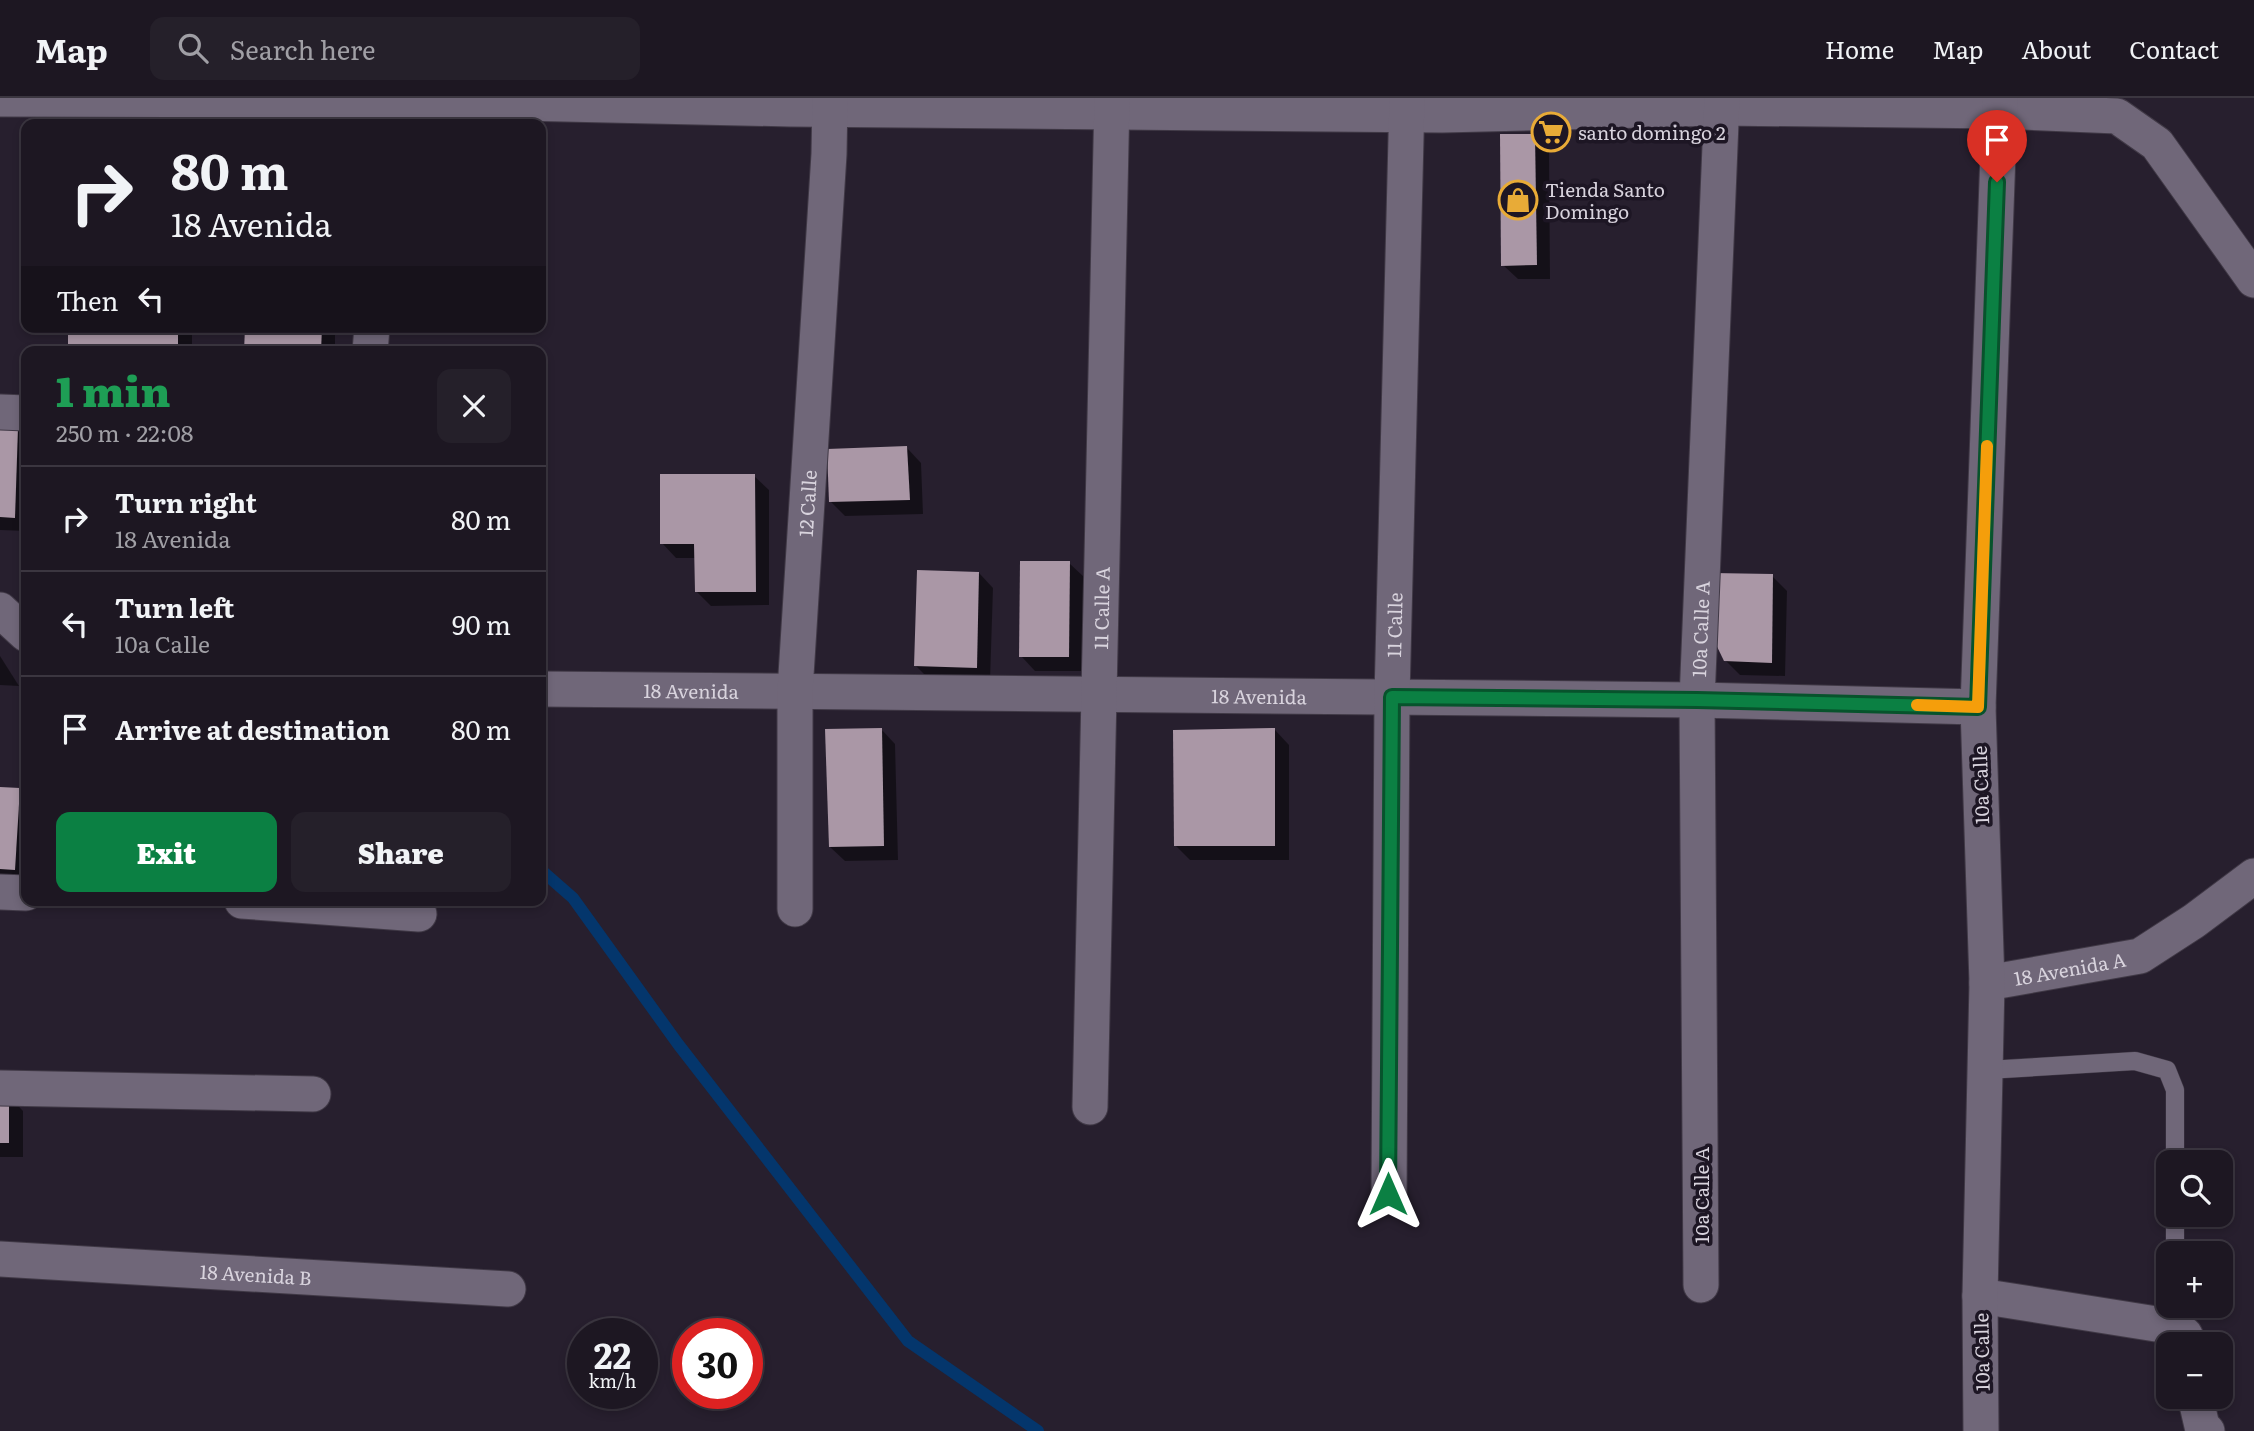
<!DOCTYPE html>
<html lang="en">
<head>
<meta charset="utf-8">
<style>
  body { margin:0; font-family:Literata,serif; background:#25202a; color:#f1f3f6; height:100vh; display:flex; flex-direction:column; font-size:26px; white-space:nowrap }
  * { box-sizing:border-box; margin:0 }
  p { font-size:23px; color:#a09fa5 }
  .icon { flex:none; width:38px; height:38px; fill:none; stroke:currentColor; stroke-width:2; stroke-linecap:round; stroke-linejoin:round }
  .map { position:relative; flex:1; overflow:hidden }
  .drawer { position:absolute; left:21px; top:248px; width:525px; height:560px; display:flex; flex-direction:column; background:#1d1722; border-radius:14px; box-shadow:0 4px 10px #0003,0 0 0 2px #3b3640 }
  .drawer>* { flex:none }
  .hud { position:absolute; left:21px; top:21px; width:525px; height:214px; border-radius:14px; box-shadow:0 4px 10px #0003,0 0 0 2px #3b3640; background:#1d1722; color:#f1f3f6; overflow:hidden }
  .buttons { position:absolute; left:2156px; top:1052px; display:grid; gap:14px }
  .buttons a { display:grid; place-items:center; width:77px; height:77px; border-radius:14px; background:#1d1722; box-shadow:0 4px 10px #0003,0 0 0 2px #3b3640; font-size:35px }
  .speed { position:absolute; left:567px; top:1220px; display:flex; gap:14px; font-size:35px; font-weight:700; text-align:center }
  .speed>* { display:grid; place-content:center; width:91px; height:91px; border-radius:50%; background:#1d1722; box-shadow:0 4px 10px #0003,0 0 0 2px #3b3640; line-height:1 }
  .speed small { font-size:18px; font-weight:400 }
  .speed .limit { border:10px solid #d22; background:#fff; color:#111 }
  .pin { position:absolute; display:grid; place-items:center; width:60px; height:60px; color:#fff; margin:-72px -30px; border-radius:50% 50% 50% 0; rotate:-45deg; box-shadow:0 0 7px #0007 }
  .pin .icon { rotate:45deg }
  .me { position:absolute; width:77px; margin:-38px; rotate:0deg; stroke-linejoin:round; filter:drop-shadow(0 0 5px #0008) }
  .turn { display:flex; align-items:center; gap:24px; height:147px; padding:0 35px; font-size:32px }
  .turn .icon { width:91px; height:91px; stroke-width:2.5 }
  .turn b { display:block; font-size:49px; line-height:60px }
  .then { display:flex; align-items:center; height:66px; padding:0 35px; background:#0003; gap:14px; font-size:26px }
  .round { display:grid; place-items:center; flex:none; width:74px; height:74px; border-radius:14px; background:#25202a }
  .overview { display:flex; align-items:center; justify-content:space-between; height:119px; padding:0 35px }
  h1 { font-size:42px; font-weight:800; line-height:52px; color:#1e9e55 }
  .button { display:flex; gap:14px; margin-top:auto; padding:14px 35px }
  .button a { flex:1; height:80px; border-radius:14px; background:#0b8043; color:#fff; font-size:28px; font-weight:800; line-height:80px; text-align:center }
  .button a+a { background:#25202a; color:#f1f3f6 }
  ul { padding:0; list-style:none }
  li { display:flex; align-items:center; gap:21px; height:105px; padding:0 35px; border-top:2px solid #3b3640 }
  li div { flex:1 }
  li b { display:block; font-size:26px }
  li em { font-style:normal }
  header { display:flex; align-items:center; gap:42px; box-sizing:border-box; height:98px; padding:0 35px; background:#1d1722; border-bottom:2px solid #3b3640 }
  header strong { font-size:33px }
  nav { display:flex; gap:38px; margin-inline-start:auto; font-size:24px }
  .search { width:490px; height:63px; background:#25202a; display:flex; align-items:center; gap:18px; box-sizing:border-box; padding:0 24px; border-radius:14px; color:#a09fa5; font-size:26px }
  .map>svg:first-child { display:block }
  .shadow { fill:#0007 }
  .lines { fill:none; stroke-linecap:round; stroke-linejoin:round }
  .stream { stroke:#04366c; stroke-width:12 }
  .building { fill:#aa97a6 }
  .lane-casing { stroke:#403946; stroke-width:19 }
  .street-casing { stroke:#403946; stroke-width:37 }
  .lane { stroke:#706779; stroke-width:18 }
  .street { stroke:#706779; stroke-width:35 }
  .route-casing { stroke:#07532c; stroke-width:18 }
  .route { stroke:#0b8043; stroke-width:12 }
  .slow { stroke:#f59e0b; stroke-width:12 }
  .labels { text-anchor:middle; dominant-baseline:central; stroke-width:7; stroke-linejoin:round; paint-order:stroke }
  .poi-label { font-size:19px; fill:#d8d3dd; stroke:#1d1624; text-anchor:start }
  .street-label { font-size:19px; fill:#d8d3dd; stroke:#1d1624 }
</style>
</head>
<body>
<header>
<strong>Map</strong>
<div class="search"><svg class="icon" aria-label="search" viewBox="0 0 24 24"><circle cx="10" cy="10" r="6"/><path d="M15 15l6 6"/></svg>Search here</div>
<nav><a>Home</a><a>Map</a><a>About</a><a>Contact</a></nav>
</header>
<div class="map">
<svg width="2254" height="1333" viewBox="0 0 2254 1333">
  <rect width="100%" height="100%" fill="#271f2e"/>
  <!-- shadow -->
  <g class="shadow">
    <polygon points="1534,37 1549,52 1550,181 1518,181 1503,167"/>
    <polygon points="69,229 192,229 192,254 70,254"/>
    <polygon points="247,229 327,229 335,237 335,254 246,254"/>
    <polygon points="0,331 17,332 26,341 26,433 0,432"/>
    <polygon points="907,350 921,365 923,416 845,418 831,404"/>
    <polygon points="754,378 769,392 769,507 711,508 697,494 696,460 676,460 662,445"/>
    <polygon points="1069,465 1084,479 1083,573 1035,573 1021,558"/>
    <polygon points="979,475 993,490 990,583 930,582 916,568"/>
    <polygon points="1772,478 1787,493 1785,578 1740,577 1725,562"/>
    <polygon points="0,558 19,588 0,587"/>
    <polygon points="881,631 895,646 898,762 845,763 830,749"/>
    <polygon points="1275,632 1289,647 1289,762 1190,762 1175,747"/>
    <polygon points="0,691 19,692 26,700 26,785 0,784"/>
    <polygon points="0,998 9,998 23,1013 23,1059 0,1059"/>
  </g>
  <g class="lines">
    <!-- stream -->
    <polyline class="stream" points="541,772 573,800 678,946 908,1243 1038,1333"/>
  </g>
  <!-- building -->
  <g class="building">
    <polygon points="1500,36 1535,36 1537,167 1501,168"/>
    <rect x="68" y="229" width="110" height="25"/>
    <polygon points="245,229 322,229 321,254 244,254"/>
    <polygon points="403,249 439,252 439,254 403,254"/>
    <polygon points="0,330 18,330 15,420 0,419"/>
    <polygon points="907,348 910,402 829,404 827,351"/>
    <polygon points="660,376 755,376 756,494 695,494 694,446 660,446"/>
    <polygon points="1020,463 1070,463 1069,559 1019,559"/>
    <polygon points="917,472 979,474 977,570 914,568"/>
    <polygon points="1712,475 1773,476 1772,565 1724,563 1710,534"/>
    <polygon points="882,630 884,748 829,749 825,631"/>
    <polygon points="1275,630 1275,748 1174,748 1173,632"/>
    <polygon points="0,689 20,690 15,772 0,771"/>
    <rect x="0" y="997" width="9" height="48"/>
  </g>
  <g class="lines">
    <defs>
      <g id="lane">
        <polyline points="1987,972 2135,963 2167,972 2175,992 2175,1064"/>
        <polyline points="2175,1116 2175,1155"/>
      </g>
      <g id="street">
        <polyline points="0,1 391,2 790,11 1442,17 1721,10 2000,13 2117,18 2157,46 2254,182"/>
        <polyline points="370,254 372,229"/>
        <polyline points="0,314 26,315"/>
        <polyline points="0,512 26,536"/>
        <path id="s1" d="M541,591l1156,11 281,7"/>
        <polyline points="0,794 26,795"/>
        <polyline points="242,803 419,816"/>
        <path id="s2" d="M795,811v-218l34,-537 1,-56"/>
        <path id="s3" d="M1987,885l153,-27 54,-35 60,-45"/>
        <polyline points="0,990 313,996"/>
        <path id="s4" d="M1090,1009l22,-1009"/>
        <path id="s5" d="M1389,1096l3,-497 15,-599"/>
        <path id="s6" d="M0,1161l508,30"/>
        <path id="s7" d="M1701,1187l-4,-585 25,-602"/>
        <polyline points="1980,1198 2175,1229 2185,1237 2189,1246"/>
        <polyline points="2195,1298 2202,1328 2207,1333"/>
        <polyline points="1981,1333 1980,1198 1987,885 1978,609 2000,0"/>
      </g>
    </defs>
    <!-- lane casing -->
    <use href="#lane" class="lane-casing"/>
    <!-- street casing -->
    <use href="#street" class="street-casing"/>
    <!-- lane -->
    <use href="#lane" class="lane"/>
    <!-- street -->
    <use href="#street" class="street"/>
  </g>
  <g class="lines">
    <defs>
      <polyline id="route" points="1388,1096 1392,599 1697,602 1978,609 1997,84"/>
    </defs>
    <!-- route casing -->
    <use href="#route" class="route-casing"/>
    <!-- route -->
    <use href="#route" class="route"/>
    <!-- slow -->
    <polyline class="slow" points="1917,607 1978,609 1987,348"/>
  </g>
  <!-- icons -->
  <defs>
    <symbol id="supermarket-ring" viewBox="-11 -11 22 22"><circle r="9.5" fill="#1d1624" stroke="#e8ab37" stroke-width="1.5"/><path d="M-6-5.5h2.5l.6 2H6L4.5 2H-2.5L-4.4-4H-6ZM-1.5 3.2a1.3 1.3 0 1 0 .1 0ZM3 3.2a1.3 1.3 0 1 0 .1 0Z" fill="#e8ab37"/></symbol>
    <symbol id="shop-ring" viewBox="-11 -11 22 22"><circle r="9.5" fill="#1d1624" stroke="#e8ab37" stroke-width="1.5"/><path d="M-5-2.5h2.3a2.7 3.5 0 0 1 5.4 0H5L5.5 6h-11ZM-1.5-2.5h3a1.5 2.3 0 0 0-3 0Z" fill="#e8ab37"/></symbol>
  </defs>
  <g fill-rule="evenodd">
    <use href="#supermarket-ring" x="1529" y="12" width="44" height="44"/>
    <use href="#shop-ring" x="1496" y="80" width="44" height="44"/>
  </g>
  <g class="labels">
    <!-- poi labels -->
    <g class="poi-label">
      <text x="1578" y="34">santo domingo 2</text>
      <text x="1545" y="91">Tienda Santo<tspan x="1545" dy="22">Domingo</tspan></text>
    </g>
    <!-- street labels -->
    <g class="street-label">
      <text stroke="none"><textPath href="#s2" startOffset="406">12 Calle</textPath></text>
      <text stroke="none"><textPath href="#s4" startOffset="499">11 Calle A</textPath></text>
      <text stroke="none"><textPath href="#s5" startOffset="569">11 Calle</textPath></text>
      <text stroke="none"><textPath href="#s7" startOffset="656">10a Calle A</textPath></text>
      <text stroke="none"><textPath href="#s1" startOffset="150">18 Avenida</textPath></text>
      <text stroke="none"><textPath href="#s1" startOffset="718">18 Avenida</textPath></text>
      <text transform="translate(1980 687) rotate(-92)">10a Calle</text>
      <text stroke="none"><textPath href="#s3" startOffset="84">18 Avenida A</textPath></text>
      <text transform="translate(1701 1097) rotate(-90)">10a Calle A</text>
      <text stroke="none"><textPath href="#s6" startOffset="256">18 Avenida B</textPath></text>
      <text transform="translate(1981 1254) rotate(-91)">10a Calle</text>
    </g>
  </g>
</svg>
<div class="buttons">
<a><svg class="icon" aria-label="search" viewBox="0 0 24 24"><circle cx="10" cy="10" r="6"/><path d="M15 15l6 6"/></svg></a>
<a>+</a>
<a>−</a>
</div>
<div class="speed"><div>22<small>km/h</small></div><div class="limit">30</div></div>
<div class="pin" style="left:1997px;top:84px;background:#d93025"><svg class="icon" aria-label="arrive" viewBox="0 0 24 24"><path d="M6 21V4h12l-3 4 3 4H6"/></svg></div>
<svg class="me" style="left:1388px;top:1096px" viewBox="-20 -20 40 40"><path d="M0-17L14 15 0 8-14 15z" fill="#0b8043" stroke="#fff" stroke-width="4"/></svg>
<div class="hud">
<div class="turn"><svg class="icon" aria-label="right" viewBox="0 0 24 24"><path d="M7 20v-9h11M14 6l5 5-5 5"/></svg><div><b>80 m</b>18 Avenida</div></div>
<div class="then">Then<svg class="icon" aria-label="left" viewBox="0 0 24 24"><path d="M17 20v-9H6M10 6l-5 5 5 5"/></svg></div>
</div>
<section class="drawer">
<div class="overview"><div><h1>1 min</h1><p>250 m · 22:08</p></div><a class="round"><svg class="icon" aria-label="close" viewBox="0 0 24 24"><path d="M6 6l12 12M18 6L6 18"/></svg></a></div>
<ul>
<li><svg class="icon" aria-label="right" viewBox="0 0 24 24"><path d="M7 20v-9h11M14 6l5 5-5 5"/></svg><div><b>Turn right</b><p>18 Avenida</p></div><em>80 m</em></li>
<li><svg class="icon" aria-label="left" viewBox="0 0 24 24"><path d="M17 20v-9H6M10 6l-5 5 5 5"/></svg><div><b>Turn left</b><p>10a Calle</p></div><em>90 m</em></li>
<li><svg class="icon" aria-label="arrive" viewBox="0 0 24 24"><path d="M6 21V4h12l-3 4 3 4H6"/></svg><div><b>Arrive at destination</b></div><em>80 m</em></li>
</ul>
<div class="button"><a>Exit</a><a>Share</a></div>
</section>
</div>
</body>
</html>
